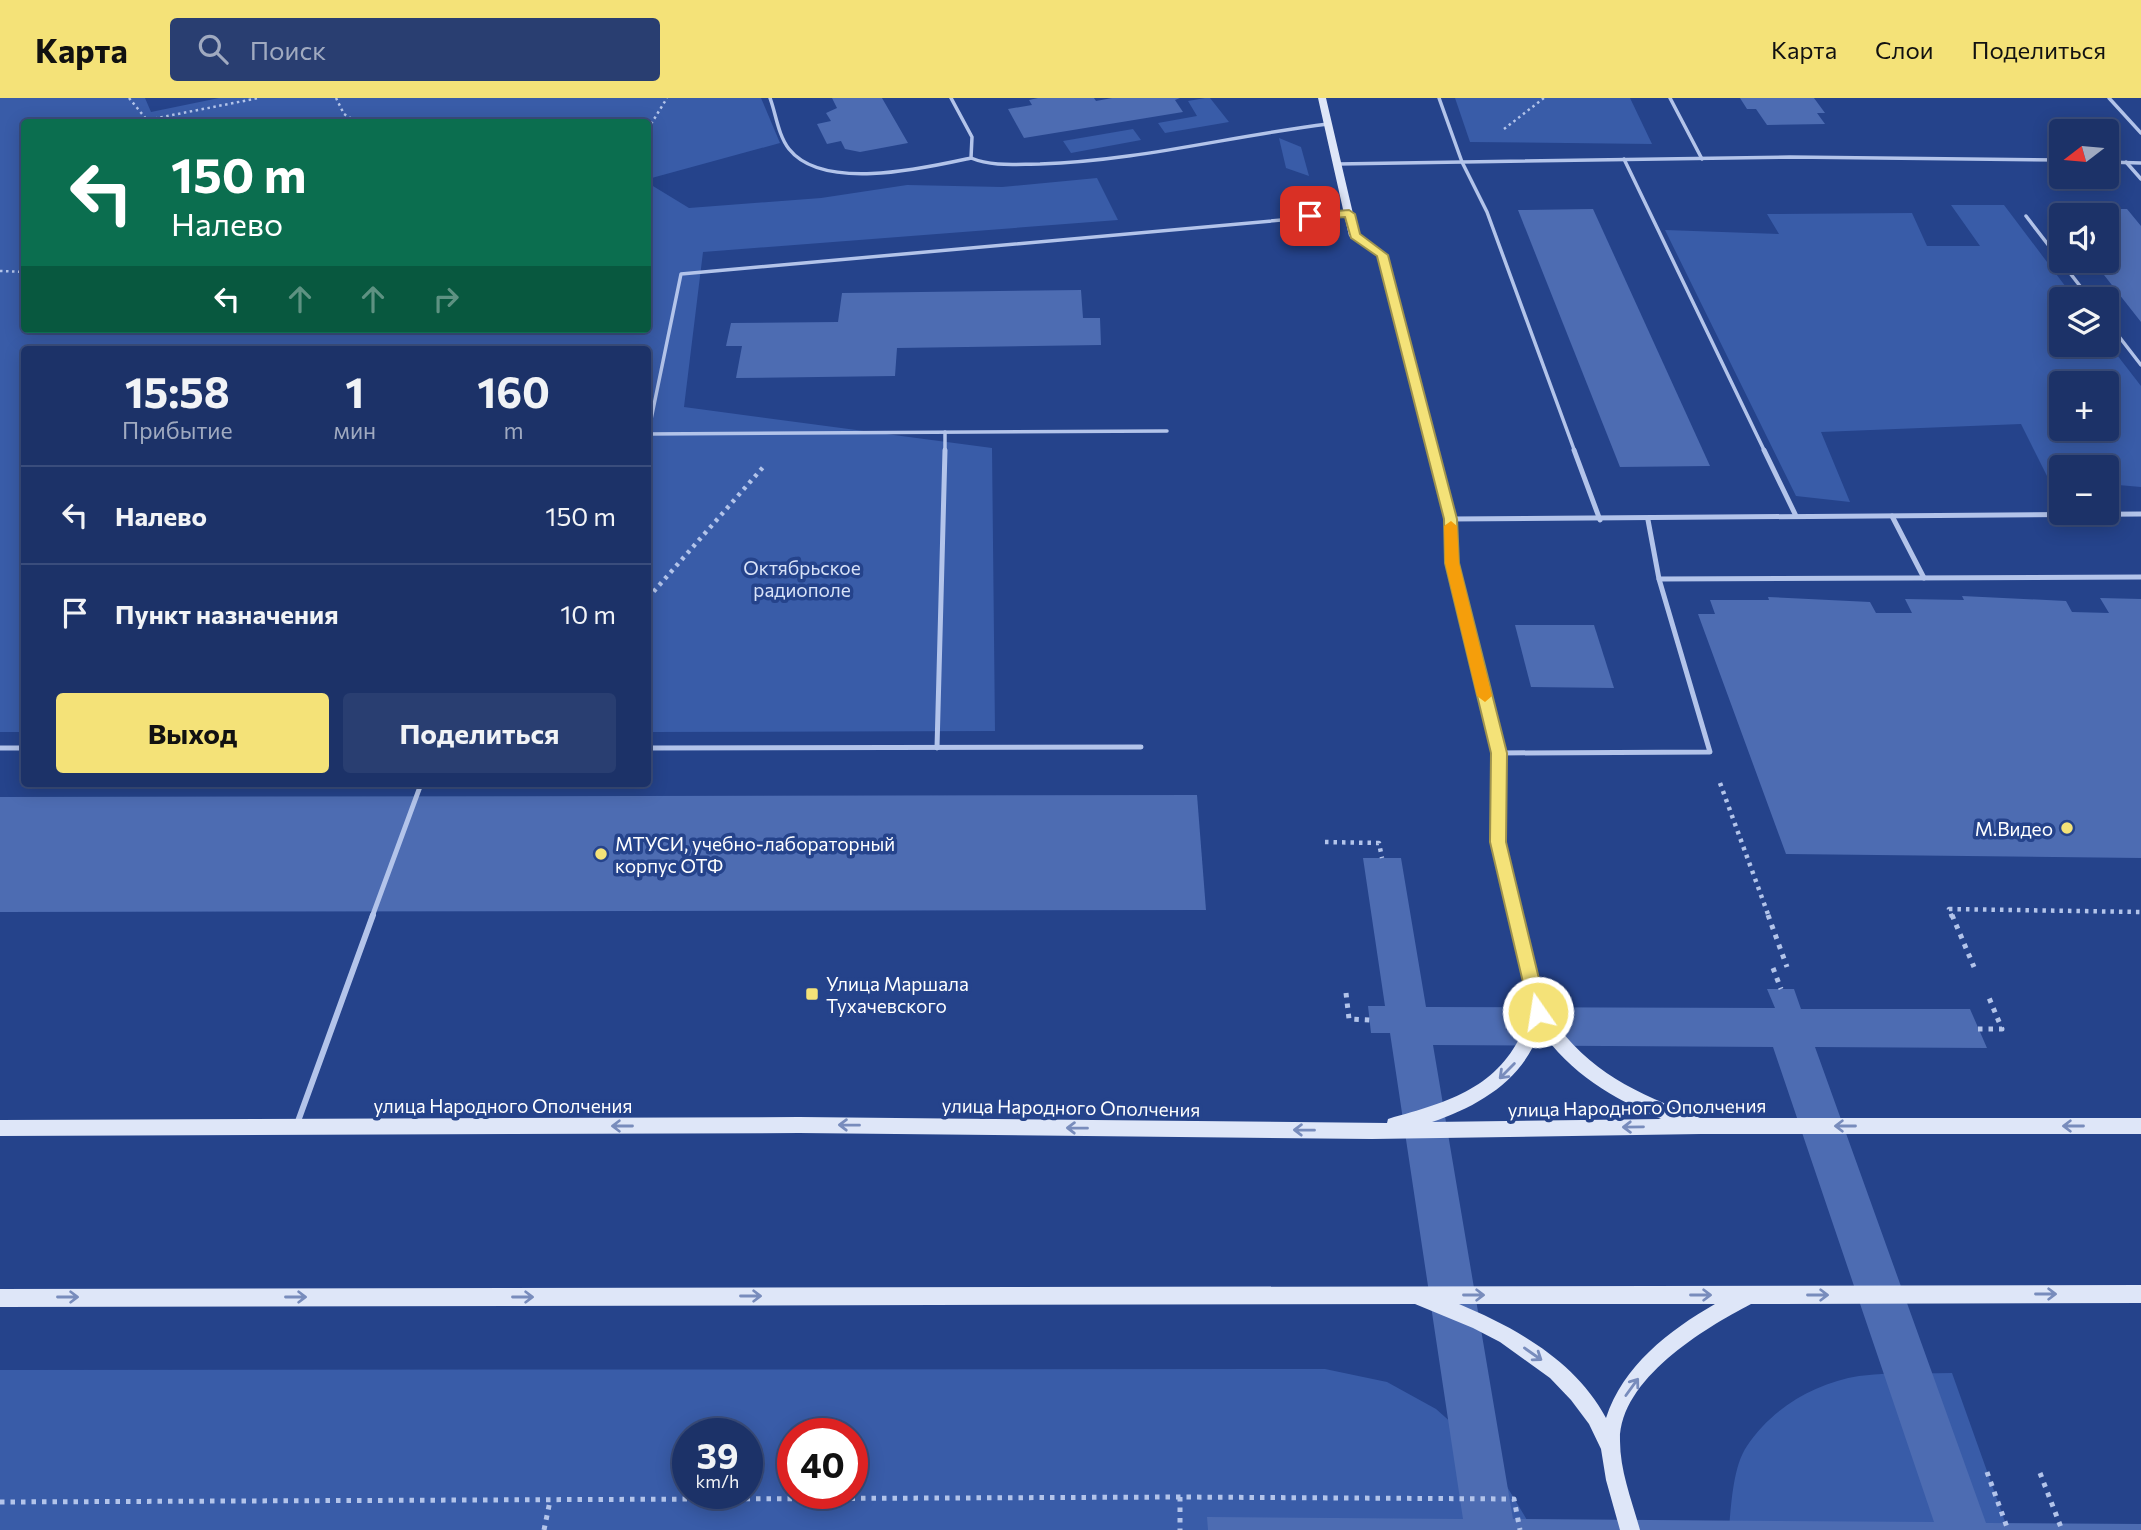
<!DOCTYPE html>
<html lang="ru">
<head>
<meta charset="utf-8">
<style>
  body { margin:0; font-family:Commissioner,sans-serif; background:#293e71; color:#f1f3f6; height:100vh; display:flex; flex-direction:column; font-size:26px; white-space:nowrap }
  * { box-sizing:border-box; margin:0 }
  p { font-size:23px; color:#a0aac0 }
  .icon { flex:none; width:38px; height:38px; fill:none; stroke:currentColor; stroke-width:2; stroke-linecap:round; stroke-linejoin:round }
  .map { position:relative; flex:1; overflow:hidden }
  .panel { position:absolute; left:21px; top:248px; width:630px; height:441px; display:flex; flex-direction:column; background:#1c3268; border-radius:7px; box-shadow:0 4px 18px #0003,0 0 0 2px #3a4d7c }
  .panel>* { flex:none }
  .banner { position:absolute; left:21px; top:21px; width:630px; height:214px; border-radius:7px; box-shadow:0 4px 18px #0003,0 0 0 2px #3a4d7c; background:#0b6e4f; color:#fff; overflow:hidden }
  .needle { width:46px; rotate:254deg }
  .tools { position:absolute; left:2049px; top:21px; display:grid; gap:14px }
  .tools a { display:grid; place-items:center; width:70px; height:70px; border-radius:7px; background:#1c3268; box-shadow:0 4px 18px #0003,0 0 0 2px #3a4d7c; font-size:35px }
  .speed { position:absolute; left:672px; top:1320px; display:flex; gap:14px; font-size:35px; font-weight:700; text-align:center }
  .speed>* { display:grid; place-content:center; width:91px; height:91px; border-radius:50%; background:#1c3268; box-shadow:0 4px 18px #0003,0 0 0 2px #3a4d7c; line-height:1 }
  .speed small { font-size:18px; font-weight:400 }
  .speed .limit { border:10px solid #d22; background:#fff; color:#111 }
  .pin { position:absolute; display:grid; place-items:center; width:60px; height:60px; color:#fff; margin:-30px; border-radius:14px; box-shadow:0 4px 10px #0006 }
  .me { position:absolute; width:77px; margin:-38px; rotate:347deg; stroke-linejoin:round; filter:drop-shadow(0 0 5px #0008) }
  .turn { display:flex; align-items:center; gap:24px; height:147px; padding:0 35px; font-size:32px }
  .turn .icon { width:91px; height:91px; stroke-width:2.5 }
  .turn b { display:block; font-size:49px; line-height:60px }
  .lanes { display:flex; align-items:center; height:66px; padding:0 35px; background:#0003; justify-content:center; gap:35px; direction:ltr }
  .lanes .off { opacity:.35 }
  .eta { display:flex; justify-content:space-evenly; align-items:center; height:119px; text-align:center }
  .eta b { font-size:42px; font-weight:700; line-height:49px }
  .cta { display:flex; gap:14px; margin-top:auto; padding:14px 35px }
  .cta a { flex:1; height:80px; border-radius:7px; background:#f4e278; color:#111; font-size:28px; font-weight:700; line-height:80px; text-align:center }
  .cta a+a { background:#293e71; color:#f1f3f6 }
  ul { padding:0; list-style:none }
  li { display:flex; align-items:center; gap:21px; height:98px; padding:0 35px; border-top:2px solid #3a4d7c }
  li div { flex:1 }
  li b { display:block; font-size:26px }
  li em { font-style:normal }
  header { display:flex; align-items:center; gap:42px; box-sizing:border-box; height:98px; padding:0 35px; background:#f4e278; color:#111 }
  header strong { font-size:33px }
  nav { display:flex; gap:38px; margin-inline-start:auto; font-size:24px }
  .search { width:490px; height:63px; background:#293e71; display:flex; align-items:center; gap:18px; box-sizing:border-box; padding:0 24px; border-radius:7px; color:#a0aac0; font-size:26px }
  .map>svg:first-child { display:block }
  .green { fill:#395ca8; fill-rule:evenodd }
  .building { fill:#4d6cb2; fill-rule:evenodd }
  .lines { fill:none; stroke-linecap:round; stroke-linejoin:round }
  .path-far2 { stroke:#b3c4ea; stroke-width:2.5; stroke-dasharray:2.5 3.5; stroke-linecap:butt }
  .path-far1 { stroke:#b3c4ea; stroke-width:4.5; stroke-dasharray:3.5 5; stroke-linecap:butt }
  .path { stroke:#b3c4ea; stroke-width:5; stroke-dasharray:4.5 6; stroke-linecap:butt }
  .lane-far2 { stroke:#b3c4ea; stroke-width:3.5 }
  .lane-far1 { stroke:#b3c4ea; stroke-width:5 }
  .lane { stroke:#b3c4ea; stroke-width:6 }
  .secondary { fill:#dee6f8; fill-rule:evenodd }
  .oneway { stroke:#788cbc }
  .route { fill:#f4e278; stroke:#9f934e; stroke-width:2 }
  .slow { fill:#f59e0b }
  .poi-dot { fill:#f4e278; stroke:#25438b; stroke-width:2.5 }
  .labels { text-anchor:middle; dominant-baseline:central; stroke-width:7; stroke-linejoin:round; paint-order:stroke }
  .park-label { font-size:19px; fill:#d8e2f8; stroke:#25438b }
  .poi-label { font-size:19px; fill:#fff; stroke:#25438b; text-anchor:start }
  .street-label { font-size:19px; fill:#fff; stroke:#25438b }
</style>
</head>
<body>
<header>
<strong>Карта</strong>
<div class="search"><svg class="icon" aria-label="search" viewBox="0 0 24 24"><circle cx="10" cy="10" r="6"/><path d="M15 15l6 6"/></svg>Поиск</div>
<nav><a>Карта</a><a>Слои</a><a>Поделиться</a></nav>
</header>
<div class="map">
<svg width="2141" height="1432" viewBox="0 0 2141 1432">
  <rect width="100%" height="100%" fill="#25438b"/>
  <!-- green -->
  <g class="green">
    <polygon points="0,0 145,0 151,14 219,0 761,0 780,45 648,81 648,24 24,24 24,231 648,231 648,85 689,110 821,100 907,87 1002,89 1097,80 1118,122 703,154 684,309 992,350 995,633 648,634 648,252 24,252 24,634 0,634"/>
    <polygon points="1205,0 1210,0 1229,24 1165,35 1158,25 1197,18 1188,3"/>
    <polygon points="1455,0 1630,0 1652,46 1470,44"/>
    <polygon points="1133,31 1141,42 1071,55 1063,43"/>
    <polygon points="1279,40 1301,49 1309,78 1286,70"/>
    <path d="M1951,107h53l71,94h-13v46h45v-3l34,44v101l-34,-3v-17h-45l-1,14 -12,-1 -28,-56 -200,8 29,70 -54,-6 -131,-266 114,4 -12,-20 145,-1 15,33h53zM2107,285v46h-45v-46z"/>
    <path d="M1325,1271l62,13 49,27 52,46 45,75h-1533v-160zM688,1335h59v60h-59zM793,1335h59v60h-59z"/>
    <path d="M1952,1275l56,157h-279c2,-24 4,-64 18,-84 25,-38 68,-63 112,-70 30,-4 62,-2 93,-3z"/>
  </g>
  <!-- building -->
  <g class="building">
    <polygon points="832,0 882,0 908,45 860,54 845,51 841,43 827,46 817,26 831,23 826,15 837,10"/>
    <polygon points="1038,0 1094,0 1096,3 1112,0 1180,0 1175,2 1183,14 1024,40 1008,11 1032,7 1029,2"/>
    <polygon points="1740,0 1814,0 1825,15 1817,15 1825,26 1767,27 1756,11 1747,11"/>
    <polygon points="1593,111 1710,368 1620,369 1518,112"/>
    <polygon points="2052,111 2127,111 2141,128 2141,224 2093,163 2107,163 2107,117 2062,117 2062,122"/>
    <polygon points="1081,192 1083,220 1100,220 1101,247 897,250 895,278 736,280 742,248 726,248 731,225 838,224 842,195"/>
    <polygon points="1962,498 2066,503 2072,514 2109,515 2100,500 2141,501 2141,760 1786,756 1698,516 1715,516 1710,502 1769,502 1768,499 1870,504 1876,515 1912,515 1905,501 1964,502"/>
    <polygon points="1515,527 1594,527 1614,590 1531,589"/>
    <polygon points="1197,697 1206,812 0,814 0,699"/>
    <path d="M1363,760h38l25,149 349,1 -8,-19h27l7,20h169l17,39 -172,-1 171,476 155,1v6h-933l-1,-13 256,2 -73,-486h-19l-3,-27h17zM1433,947l340,2 161,475 -421,-3z"/>
  </g>
  <g class="lines">
    <!-- path-far2 -->
    <g class="path-far2">
      <polyline points="129,0 147,22 259,0"/>
      <polyline points="336,0 344,16 357,24"/>
      <polyline points="648,31 667,0"/>
      <polyline points="1504,31 1544,0"/>
      <polyline points="0,173 24,174"/>
    </g>
    <!-- path-far1 -->
    <g class="path-far1">
      <polyline points="648,500 765,367"/>
      <polyline points="1720,685 1769,819"/>
      <polyline points="1325,744 1379,745 1382,760"/>
      <polyline points="1952,819 1949,811 2141,814"/>
    </g>
    <!-- path -->
    <g class="path">
      <polyline points="1768,817 1787,869"/>
      <polyline points="1952,817 1974,869"/>
      <polyline points="1773,870 1781,891"/>
      <polyline points="1346,895 1349,921 1370,922"/>
      <polyline points="1978,931 2002,931 1987,895"/>
      <polyline points="1987,1374 2008,1432"/>
      <polyline points="2040,1375 2062,1432"/>
      <polyline points="1180,1399 1180,1432"/>
      <polyline points="0,1404 1180,1399 1514,1401 1520,1432"/>
      <polyline points="544,1432 550,1403"/>
    </g>
    <!-- lane-far2 -->
    <g class="lane-far2">
      <path d="M770,0c6,16 8,37 19,51 34,43 136,19 182,9l1,-21 -21,-39"/>
      <polyline points="1439,0 1462,64 1487,114 1575,354"/>
      <polyline points="1670,0 1702,61"/>
      <polyline points="2109,0 2141,35"/>
      <path d="M971,60c22,9 45,6 69,6 97,-3 191,-28 288,-40"/>
      <polyline points="1624,61 1765,354"/>
      <polyline points="2107,64 2141,65"/>
      <polyline points="2126,64 2141,81"/>
      <polyline points="1337,66 1790,59 2062,62"/>
      <polyline points="2026,118 2090,201"/>
      <polyline points="2107,223 2141,267"/>
      <polyline points="1167,333 648,336 681,176 1349,116"/>
      <polyline points="945,354 945,334"/>
    </g>
    <!-- lane-far1 -->
    <g class="lane-far1">
      <polyline points="1574,352 1600,422"/>
      <polyline points="1764,352 1796,418"/>
      <polyline points="1892,418 1924,480"/>
      <polyline points="1451,421 2141,416"/>
      <polyline points="1659,481 2141,479"/>
      <polyline points="0,650 24,650"/>
      <polyline points="648,650 1141,649"/>
      <polyline points="937,650 945,352"/>
      <polyline points="1499,655 1710,654 1659,481 1648,422"/>
      <polyline points="372,819 421,686"/>
    </g>
    <!-- lane -->
    <polyline class="lane" points="297,1026 373,817"/>
    <!-- secondary -->
    <g class="secondary">
      <path d="M1318,0h8l32,137 29,20 70,264 1,44 48,190 -1,89 40,167c43,64 86,81 155,109h441v16h-440l-329,5 -573,-6 -799,3v-16l799,-3 588,6 1,-4 6,-2c66,-18 114,-35 136,-105l-39,-170 1,-89 -46,-190 -1,-44 -68,-263 -28,-20zM1540,931c30,45 73,69 121,90l-229,3c47,-16 93,-43 108,-93z"/>
      <path d="M2141,1187v18l-390,1c-48,25 -132,76 -131,137 0,30 12,60 20,89h-20l-14,-50 -5,-31 -12,-25 -18,-24 -21,-22 -50,-36 -27,-14 -58,-24 -1415,3v-18zM1459,1206h256c-47,27 -92,62 -109,114 -30,-57 -90,-90 -147,-114z"/>
    </g>
  </g>
  <!-- one-way arrows -->
  <defs><path id="oneway-shaft" d="M-6 0H5M1.5-3L5.5 0L1.5 3" fill="none" stroke-width="1.6" stroke-linecap="round" stroke-linejoin="round" transform="scale(1.75)"/></defs>
  <g class="oneway">
    <use href="#oneway-shaft" transform="translate(1507 973) rotate(135)"/>
    <use href="#oneway-shaft" transform="translate(849 1027) rotate(-179)"/>
    <use href="#oneway-shaft" transform="translate(622 1028) rotate(180)"/>
    <use href="#oneway-shaft" transform="translate(1845 1028) rotate(180)"/>
    <use href="#oneway-shaft" transform="translate(2073 1028) rotate(180)"/>
    <use href="#oneway-shaft" transform="translate(1633 1029) rotate(179)"/>
    <use href="#oneway-shaft" transform="translate(1077 1030) rotate(-179)"/>
    <use href="#oneway-shaft" transform="translate(1304 1032) rotate(-179)"/>
    <use href="#oneway-shaft" transform="translate(2046 1196)"/>
    <use href="#oneway-shaft" transform="translate(1474 1197)"/>
    <use href="#oneway-shaft" transform="translate(1701 1197)"/>
    <use href="#oneway-shaft" transform="translate(1818 1197)"/>
    <use href="#oneway-shaft" transform="translate(751 1198)"/>
    <use href="#oneway-shaft" transform="translate(68 1199)"/>
    <use href="#oneway-shaft" transform="translate(296 1199)"/>
    <use href="#oneway-shaft" transform="translate(523 1199)"/>
    <use href="#oneway-shaft" transform="translate(1533 1256) rotate(35)"/>
    <use href="#oneway-shaft" transform="translate(1632 1289) rotate(-54)"/>
  </g>
  <!-- route -->
  <polygon class="route" points="1349,112 1355,116 1360,136 1388,157 1457,421 1459,465 1507,655 1506,744 1547,914 1545,920 1538,922 1532,920 1530,914 1490,744 1491,655 1445,465 1444,421 1377,158 1351,140 1345,119 1310,122 1305,118 1310,115"/>
  <!-- slow -->
  <polygon class="slow" points="1451,423 1457,428 1459,465 1492,598 1485,604 1477,598 1445,465 1444,428"/>
  <!-- markers -->
  <g class="poi-dot">
    <circle cx="2067" cy="730" r="7"/>
    <circle cx="601" cy="756" r="7"/>
    <rect x="805" y="889" width="14" height="14" rx="3.5"/>
  </g>
  <g class="labels">
    <!-- park labels -->
    <g class="park-label">
      <text x="802" y="469">Октябрьское<tspan x="802" dy="22">радиополе</tspan></text>
    </g>
    <!-- poi labels -->
    <g class="poi-label">
      <text x="2053" y="730" text-anchor="end">М.Видео</text>
      <text x="615" y="745">МТУСИ, учебно-лабораторный<tspan x="615" dy="22">корпус ОТФ</tspan></text>
      <text x="826" y="885">Улица Маршала<tspan x="826" dy="22">Тухачевского</tspan></text>
    </g>
    <!-- street labels -->
    <g class="street-label">
      <text x="503" y="1007">улица Народного Ополчения</text>
      <text transform="translate(1071 1009) rotate(1)">улица Народного Ополчения</text>
      <text transform="translate(1637 1009) rotate(-1)">улица Народного Ополчения</text>
    </g>
  </g>
</svg>
<div class="tools">
<a><svg class="needle" viewBox="-14 -14 28 28"><path d="M0-13l5 13h-10z" fill="#e53935"/><path d="M0 13l5-13h-10z" fill="#a0aac0"/></svg></a>
<a><svg class="icon" aria-label="sound" viewBox="0 0 24 24"><path d="M4 9h4l5-4v14l-5-4H4zM17 9q2 3 0 6"/></svg></a>
<a><svg class="icon" aria-label="layers" viewBox="0 0 24 24"><path d="M12 4l9 5-9 5-9-5zM3 14l9 5 9-5"/></svg></a>
<a>+</a>
<a>−</a>
</div>
<div class="speed"><div>39<small>km/h</small></div><div class="limit">40</div></div>
<div class="pin" style="left:1310px;top:118px;background:#d93025"><svg class="icon" aria-label="arrive" viewBox="0 0 24 24"><path d="M6 21V4h12l-3 4 3 4H6"/></svg></div>
<svg class="me" style="left:1538px;top:914px" viewBox="-20 -20 40 40"><circle r="17" fill="#f4e278" stroke="#fff" stroke-width="3"/><path d="M0-11L8 9 0 5-8 9z" fill="#fff"/></svg>
<div class="banner">
<div class="turn"><svg class="icon" aria-label="left" viewBox="0 0 24 24"><path d="M17 20v-9H6M10 6l-5 5 5 5"/></svg><div><b>150 m</b>Налево</div></div>
<div class="lanes"><svg class="icon" aria-label="left" viewBox="0 0 24 24"><path d="M17 20v-9H6M10 6l-5 5 5 5"/></svg><svg class="icon off" aria-label="ahead" viewBox="0 0 24 24"><path d="M12 20V5M6 11l6-6 6 6"/></svg><svg class="icon off" aria-label="ahead" viewBox="0 0 24 24"><path d="M12 20V5M6 11l6-6 6 6"/></svg><svg class="icon off" aria-label="right" viewBox="0 0 24 24"><path d="M7 20v-9h11M14 6l5 5-5 5"/></svg></div>
</div>
<section class="panel">
<div class="eta">
<div><b>15:58</b><p>Прибытие</p></div>
<div><b>1</b><p>мин</p></div>
<div><b>160</b><p>m</p></div>
</div>
<ul>
<li><svg class="icon" aria-label="left" viewBox="0 0 24 24"><path d="M17 20v-9H6M10 6l-5 5 5 5"/></svg><div><b>Налево</b></div><em>150 m</em></li>
<li><svg class="icon" aria-label="arrive" viewBox="0 0 24 24"><path d="M6 21V4h12l-3 4 3 4H6"/></svg><div><b>Пункт назначения</b></div><em>10 m</em></li>
</ul>
<div class="cta"><a>Выход</a><a>Поделиться</a></div>
</section>
</div>
</body>
</html>
